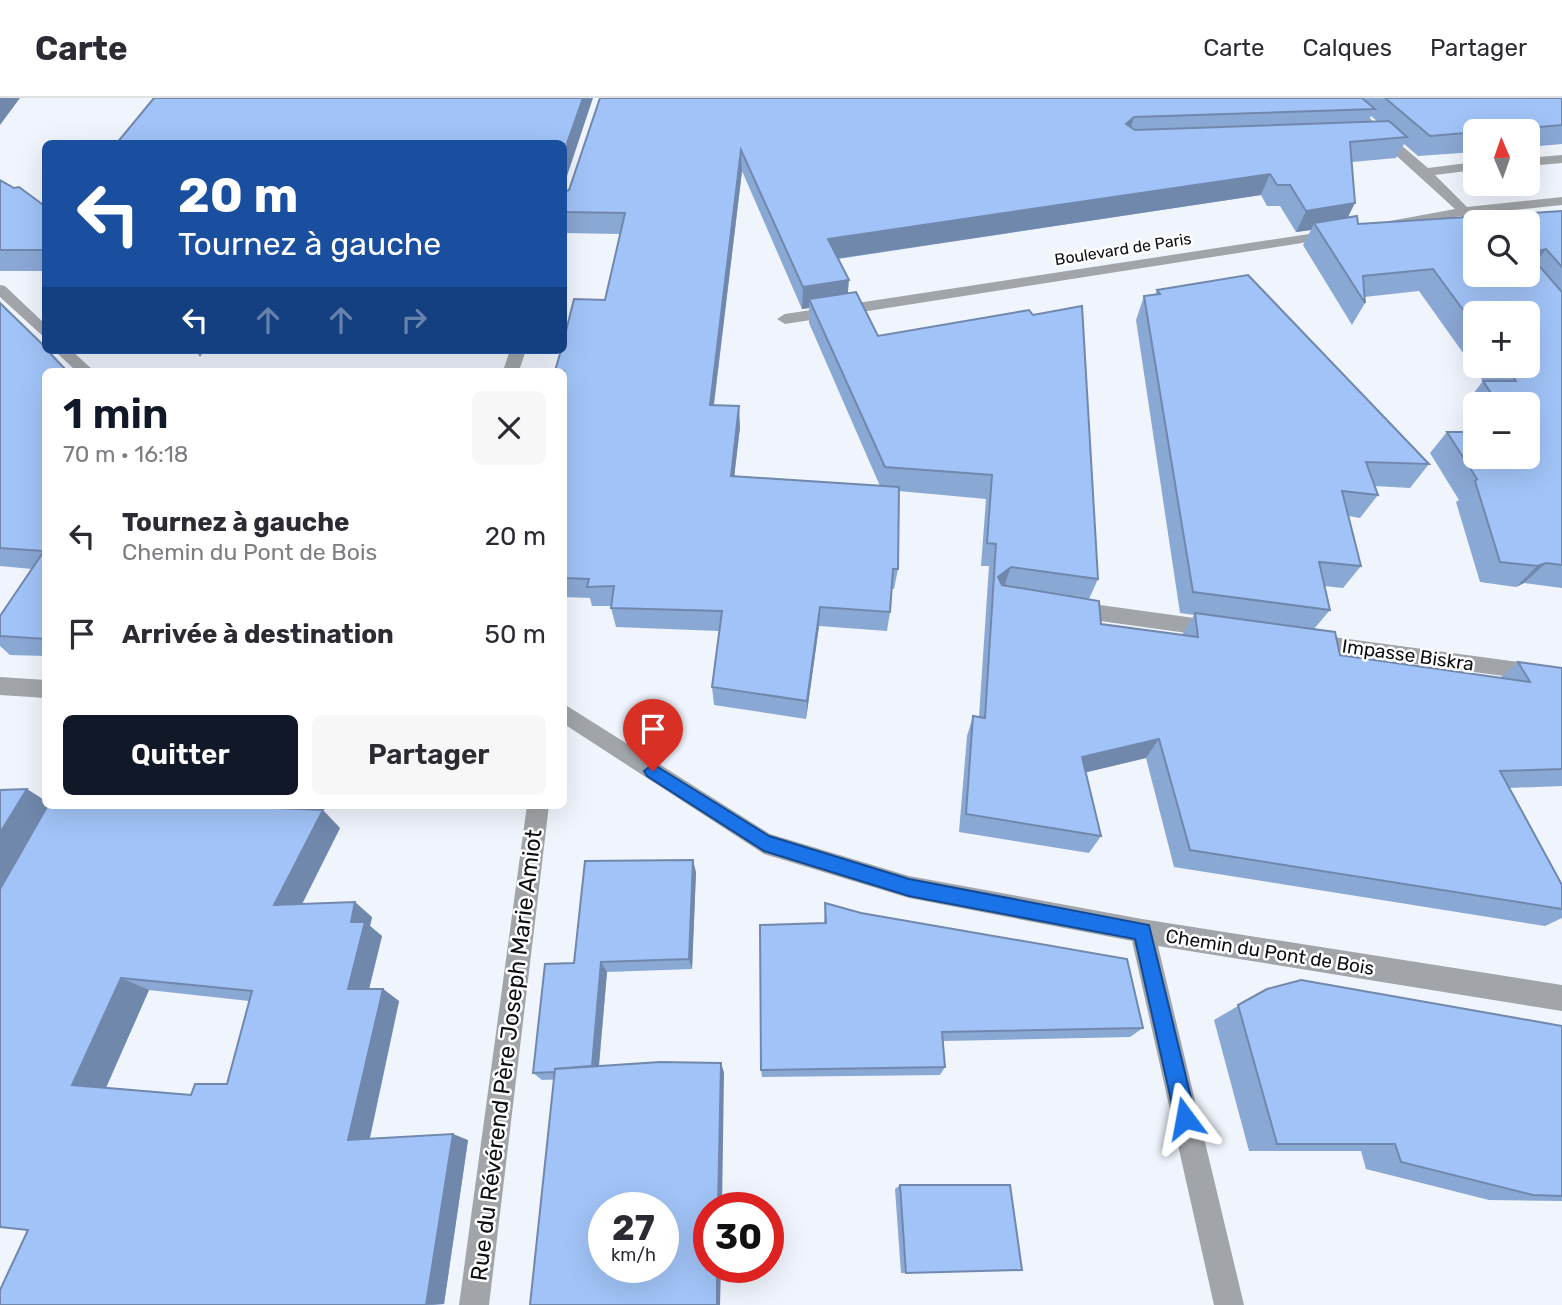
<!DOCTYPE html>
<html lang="fr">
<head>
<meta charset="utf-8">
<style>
  body { margin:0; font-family:Rubik,sans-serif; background:#f7f7f7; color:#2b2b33; height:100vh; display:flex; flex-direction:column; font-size:26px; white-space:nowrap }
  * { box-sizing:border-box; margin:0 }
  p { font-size:23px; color:#7c7c81 }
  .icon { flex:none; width:38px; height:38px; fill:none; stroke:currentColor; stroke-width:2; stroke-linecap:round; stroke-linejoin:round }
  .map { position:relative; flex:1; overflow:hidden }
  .side { position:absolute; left:42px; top:270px; width:525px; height:441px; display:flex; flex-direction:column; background:#fff; border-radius:10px; box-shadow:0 7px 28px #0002 }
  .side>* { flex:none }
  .guide { position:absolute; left:42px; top:42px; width:525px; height:214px; border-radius:10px; box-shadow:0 7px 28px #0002; background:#1a4fa0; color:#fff; overflow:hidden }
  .needle { width:46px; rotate:358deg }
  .buttons { position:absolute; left:1463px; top:21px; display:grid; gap:14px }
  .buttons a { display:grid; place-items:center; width:77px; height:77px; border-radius:10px; background:#fff; box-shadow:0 7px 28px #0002; font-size:35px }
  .speed { position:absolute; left:588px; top:1094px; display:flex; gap:14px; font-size:35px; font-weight:700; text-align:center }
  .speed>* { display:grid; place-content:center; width:91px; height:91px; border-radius:50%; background:#fff; box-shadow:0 7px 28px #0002; line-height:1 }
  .speed small { font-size:18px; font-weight:400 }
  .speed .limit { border:10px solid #d22; background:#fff; color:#111 }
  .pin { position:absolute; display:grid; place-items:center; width:60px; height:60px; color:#fff; margin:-72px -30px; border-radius:50% 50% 50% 0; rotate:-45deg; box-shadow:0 0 7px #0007 }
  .pin .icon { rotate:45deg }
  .me { position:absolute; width:77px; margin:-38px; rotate:347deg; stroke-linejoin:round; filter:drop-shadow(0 0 5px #0008) }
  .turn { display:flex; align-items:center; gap:24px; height:147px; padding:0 21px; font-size:32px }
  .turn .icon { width:91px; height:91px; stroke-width:2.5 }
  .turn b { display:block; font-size:49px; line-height:60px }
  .lanes { display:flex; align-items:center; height:66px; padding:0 21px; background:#0003; justify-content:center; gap:35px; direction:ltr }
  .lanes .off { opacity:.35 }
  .round { display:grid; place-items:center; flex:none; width:74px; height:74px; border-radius:10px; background:#f7f7f7 }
  .headline { display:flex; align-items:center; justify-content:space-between; height:119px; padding:0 21px }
  h1 { font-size:42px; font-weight:600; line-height:52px; color:#111827 }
  .button { display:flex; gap:14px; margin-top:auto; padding:14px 21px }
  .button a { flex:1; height:80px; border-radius:10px; background:#111827; color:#fff; font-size:28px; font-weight:600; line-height:80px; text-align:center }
  .button a+a { background:#f7f7f7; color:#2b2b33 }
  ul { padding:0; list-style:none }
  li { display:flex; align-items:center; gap:21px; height:98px; padding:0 21px }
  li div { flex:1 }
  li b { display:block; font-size:26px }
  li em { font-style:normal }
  header { display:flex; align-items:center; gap:42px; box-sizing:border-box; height:98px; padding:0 35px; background:#fff; border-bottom:2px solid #e1e1e2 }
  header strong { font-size:33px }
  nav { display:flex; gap:38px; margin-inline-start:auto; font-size:24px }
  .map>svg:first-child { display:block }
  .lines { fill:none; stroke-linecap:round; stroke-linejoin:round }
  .minor { fill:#a1a4a8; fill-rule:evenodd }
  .wall { fill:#8aa8d4; fill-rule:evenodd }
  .shaded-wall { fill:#7188ad }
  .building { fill:#a1c3f7; stroke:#7188ad; stroke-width:2; fill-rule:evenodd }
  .route { fill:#1a73e8; stroke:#114b97; stroke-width:2 }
  .labels { text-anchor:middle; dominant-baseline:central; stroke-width:5; stroke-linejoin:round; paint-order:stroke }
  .far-street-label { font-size:16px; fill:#0d0f13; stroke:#fff }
  .street-label { font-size:19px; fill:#0d0f13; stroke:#fff }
  .near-street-label { font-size:23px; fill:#0d0f13; stroke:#fff }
</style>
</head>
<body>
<header>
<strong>Carte</strong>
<nav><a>Carte</a><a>Calques</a><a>Partager</a></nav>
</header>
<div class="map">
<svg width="1562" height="1207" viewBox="0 0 1562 1207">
  <rect width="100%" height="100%" fill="#eff4fd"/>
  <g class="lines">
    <!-- minor -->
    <g class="minor">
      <polygon points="1333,0 1346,0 1428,70 1475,64 1475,72 1435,77 1467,109 1562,99 1562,107 1474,116 1481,123 1474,127 1461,118 1390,129 1390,123 1455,111"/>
      <polygon points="1562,57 1562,65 1528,68 1528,60"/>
      <polygon points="1335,132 1340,133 1340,139 785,226 777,221 785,216"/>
      <polygon points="0,187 5,188 46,227 46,241 0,199"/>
      <polygon points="54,252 71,252 94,273 76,273"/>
      <polygon points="510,252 526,252 519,273 503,273"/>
      <polygon points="1071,503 1216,523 1223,525 1226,531 1223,537 1216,539 1071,519 1064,516 1061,511 1064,506"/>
      <polygon points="1311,536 1562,570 1562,586 1311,552 1304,550 1301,544 1304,538"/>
      <polygon points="0,579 46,582 46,600 0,597"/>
      <polygon points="564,606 770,736 909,778 1142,821 1562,887 1562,913 1158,848 1244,1207 1214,1207 1132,843 909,800 764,756 564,626"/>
      <polygon points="527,707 549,707 489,1207 459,1207"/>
    </g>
  </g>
  <!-- wall -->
  <g class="wall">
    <path d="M600,0h962v46l-34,3v-16h-53v21l-57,4 -14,-12 -8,14 -44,4 -4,56 10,6 204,-13v377l-38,-5 -8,4 -36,-5 -24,-80 3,-2 -29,-47 17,-21 81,25v-53h-53v14l-9,-15 17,-22 -64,-90 -55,6 1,6 -13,22 -49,-80 8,-15 -15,2 -16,-26h-13l-6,-11 -423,64 10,34 30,43 220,243 -9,20 12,25 81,11 12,-20 -14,-2 -44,-293 8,-24 11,-1 2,-5 272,174 -19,24 -35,-2 3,9 -18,23 -11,-2 12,50 -18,22 -19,-2 6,24 -16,19 26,26 160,23 18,-16 44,6v118l-53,2 53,97v33l-17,8 -371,-59 -28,-109 -60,14 15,64 -12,17 -130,-21 8,-96 6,-20 6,1 10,-151h-8l5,-67 -87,-8 -1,78 -4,20h-2l-2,23 -3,19 -68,-5 -13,93 -92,-14 -2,-18 8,-56 -104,-4 -5,-19v-2h-19l-2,-8 -26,-1v-226l41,-71 15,-66 -56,-1v-41l5,-2zM1371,18l6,5 -9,1zM742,73l60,138 7,-1v15l71,163 -146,-10 6,-49 -26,-22zM1475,215l53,53h-53z"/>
    <polygon points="0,82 46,109 46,173 0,173"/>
    <polygon points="0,205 46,273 46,558 10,557 0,548 0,518 32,471 0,468"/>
    <path d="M46,707l294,23 -38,76 70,13 -2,9 12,10 -13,53h14l16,12 -29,137 98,2 -24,164 -12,1h-432l28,-75zM149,892l100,11 -22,83 -36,11 -85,-7z"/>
    <polygon points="696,774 692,871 607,874 599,968 721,965 724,975 542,982 533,975 574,865"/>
    <polygon points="825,805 1143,930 1130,939 943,943 945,969 940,977 762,979 761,972 824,825"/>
    <polygon points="1267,891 1562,928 1562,1103 1489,1102 1366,1071 1361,1053 1249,1053 1214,922"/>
    <polygon points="900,1087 1022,1172 901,1175 895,1091"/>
  </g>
  <!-- shaded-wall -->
  <g class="shaded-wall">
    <polygon points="0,0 20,0 0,27"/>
    <polygon points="583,0 593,0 564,87 564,54"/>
    <polygon points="1134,19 1128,39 1126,26"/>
    <polygon points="741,52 742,73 711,328 710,307"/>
    <polygon points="1270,76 1261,97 827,162 828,141"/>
    <polygon points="1355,105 1344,127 1314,125 1311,132 1296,134 1306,113"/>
    <polygon points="1546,151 1530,173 1528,155"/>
    <polygon points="849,182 847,204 809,201 809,210 802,211 803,189"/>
    <polygon points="196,252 204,252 200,259"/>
    <polygon points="739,308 740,329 732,398 731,378"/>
    <polygon points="1546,465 1524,485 1516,489 1537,468"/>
    <polygon points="1011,469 1003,491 998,479"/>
    <polygon points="820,509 819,528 806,621 807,603"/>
    <polygon points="1159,641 1146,660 1071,678 1082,659"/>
    <polygon points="27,691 46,703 46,707 51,707 0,804 0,735"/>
    <polygon points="323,712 340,730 294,822 274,807"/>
    <polygon points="693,762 696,774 692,871 689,861"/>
    <polygon points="355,804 372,819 370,828 382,838 366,903 348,891 351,824"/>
    <polygon points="601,864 607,874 598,977 592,970"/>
    <polygon points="121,880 149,892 103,996 72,987"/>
    <polygon points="383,891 399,903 368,1048 348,1042"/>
    <polygon points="721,965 724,975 722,1110 718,1110"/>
    <polygon points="453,1036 468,1042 444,1206 426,1207"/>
    <polygon points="717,1169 721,1169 720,1207 717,1207"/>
  </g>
  <!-- building -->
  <g class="building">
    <polygon points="154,0 583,0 564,54 564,46 116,46"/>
    <polygon points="600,0 1362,0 1375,11 1134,19 1126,26 1135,32 1389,23 1407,39 1350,44 1355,105 1306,113 1290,87 1277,87 1270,76 828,141 849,182 803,189 741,52 710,307 739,308 731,378 899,389 898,471 893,471 890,514 820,509 807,603 712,589 722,513 611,510 614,488 587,489 589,481 564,480 564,273 555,273 561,252 564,252 564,241 574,201 605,202 625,115 564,114 564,94 569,92"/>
    <polygon points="1385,0 1562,0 1562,27 1430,38"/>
    <polygon points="0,82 14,90 19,89 46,109 46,152 0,152"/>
    <path d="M1562,113v56l-16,-18 -18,4 34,39v273l-16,-2 -9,3 -37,-4 -25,-81 2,-2 -30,-47h28v25h53v-53h-30l-15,-23h33l-11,-15h23v-53h-53v13l-42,-57 -70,7 2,27 -51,-80 43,-7 1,8zM1475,124h53v53h-53z"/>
    <polygon points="1248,177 1429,366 1366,364 1378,397 1342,393 1361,468 1319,464 1330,512 1193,494 1144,198 1160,196 1157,192"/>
    <polygon points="856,194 878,238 1029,212 1033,217 1082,208 1098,481 1011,469 998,479 1002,487 1099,503 1101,526 1198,539 1195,515 1335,534 1340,557 1530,584 1518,564 1562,570 1562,671 1500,673 1562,787 1562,811 1190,752 1159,641 1082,659 1101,738 966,716 973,618 985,620 996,446 987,445 992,377 885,369 809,201"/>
    <polygon points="0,205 38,242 46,250 46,252 47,252 67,273 46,273 46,449 43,453 0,450"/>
    <polygon points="46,450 46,541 0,538 0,518"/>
    <polygon points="27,691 0,735 0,692"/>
    <path d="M48,707h163l112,5 -49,95 81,-3 -4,20h14l-17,67h35l-35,151 105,-6 -27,171h-426v-15l28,-60 -28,-3v-338zM121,880l131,13 -25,93h-32l-4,11 -119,-10z"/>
    <polygon points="693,762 689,861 601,864 592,968 555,971 555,974 533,975 545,866 574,865 585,763"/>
    <polygon points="825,805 861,815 1127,861 1143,930 942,934 945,969 761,972 760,827 826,825"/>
    <polygon points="1301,882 1562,928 1562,1098 1533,1097 1401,1064 1395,1046 1277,1046 1238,907 1267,891"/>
    <path d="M660,964l61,1 -3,145h-9v59h8v38h-187l25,-236zM604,1110h59v59h-59z"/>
    <polygon points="900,1087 1010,1087 1022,1172 906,1175"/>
  </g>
  <!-- route -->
  <polygon class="route" points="653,666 769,738 909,781 1149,827 1196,1020 1193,1027 1185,1030 1178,1027 1175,1020 1135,841 909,798 764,753 647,678 644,673"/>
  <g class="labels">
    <!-- far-street labels -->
    <g class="far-street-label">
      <text transform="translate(1123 151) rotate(-9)">Boulevard de Paris</text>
    </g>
    <!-- street labels -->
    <g class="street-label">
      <text transform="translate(1408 557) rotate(8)">Impasse Biskra</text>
      <text transform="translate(1270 854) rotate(9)">Chemin du Pont de Bois</text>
    </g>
    <!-- near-street labels -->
    <g class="near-street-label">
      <text transform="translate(506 957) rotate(-83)">Rue du Révérend Père Joseph Marie Amiot</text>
    </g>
  </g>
</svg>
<div class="buttons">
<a><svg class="needle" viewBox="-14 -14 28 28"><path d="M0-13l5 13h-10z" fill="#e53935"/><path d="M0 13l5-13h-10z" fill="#7c7c81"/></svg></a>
<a><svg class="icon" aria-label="search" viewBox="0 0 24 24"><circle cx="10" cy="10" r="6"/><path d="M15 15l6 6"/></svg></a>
<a>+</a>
<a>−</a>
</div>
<div class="speed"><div>27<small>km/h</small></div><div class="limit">30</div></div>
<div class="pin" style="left:653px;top:673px;background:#d93025"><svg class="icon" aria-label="arrive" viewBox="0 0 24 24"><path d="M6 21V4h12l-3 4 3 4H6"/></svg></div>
<svg class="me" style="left:1185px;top:1020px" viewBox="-20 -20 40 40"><path d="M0-17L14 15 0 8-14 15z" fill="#1a73e8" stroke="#fff" stroke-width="4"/></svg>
<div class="guide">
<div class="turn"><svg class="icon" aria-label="left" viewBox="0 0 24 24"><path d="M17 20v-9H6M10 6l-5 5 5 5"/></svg><div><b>20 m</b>Tournez à gauche</div></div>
<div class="lanes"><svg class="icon" aria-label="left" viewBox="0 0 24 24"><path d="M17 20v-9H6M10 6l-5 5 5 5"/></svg><svg class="icon off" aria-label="ahead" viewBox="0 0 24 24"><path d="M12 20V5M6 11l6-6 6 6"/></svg><svg class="icon off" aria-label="ahead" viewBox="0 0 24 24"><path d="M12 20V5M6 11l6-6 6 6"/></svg><svg class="icon off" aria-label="right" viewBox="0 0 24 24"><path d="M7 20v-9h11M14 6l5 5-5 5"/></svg></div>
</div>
<section class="side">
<div class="headline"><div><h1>1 min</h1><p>70 m · 16:18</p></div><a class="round"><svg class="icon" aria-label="close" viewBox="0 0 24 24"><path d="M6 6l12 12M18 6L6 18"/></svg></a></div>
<ul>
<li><svg class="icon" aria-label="left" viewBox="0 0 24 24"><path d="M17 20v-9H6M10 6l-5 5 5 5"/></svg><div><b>Tournez à gauche</b><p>Chemin du Pont de Bois</p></div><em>20 m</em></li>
<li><svg class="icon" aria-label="arrive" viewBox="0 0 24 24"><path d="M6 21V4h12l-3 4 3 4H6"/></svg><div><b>Arrivée à destination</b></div><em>50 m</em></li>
</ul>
<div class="button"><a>Quitter</a><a>Partager</a></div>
</section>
</div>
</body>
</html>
